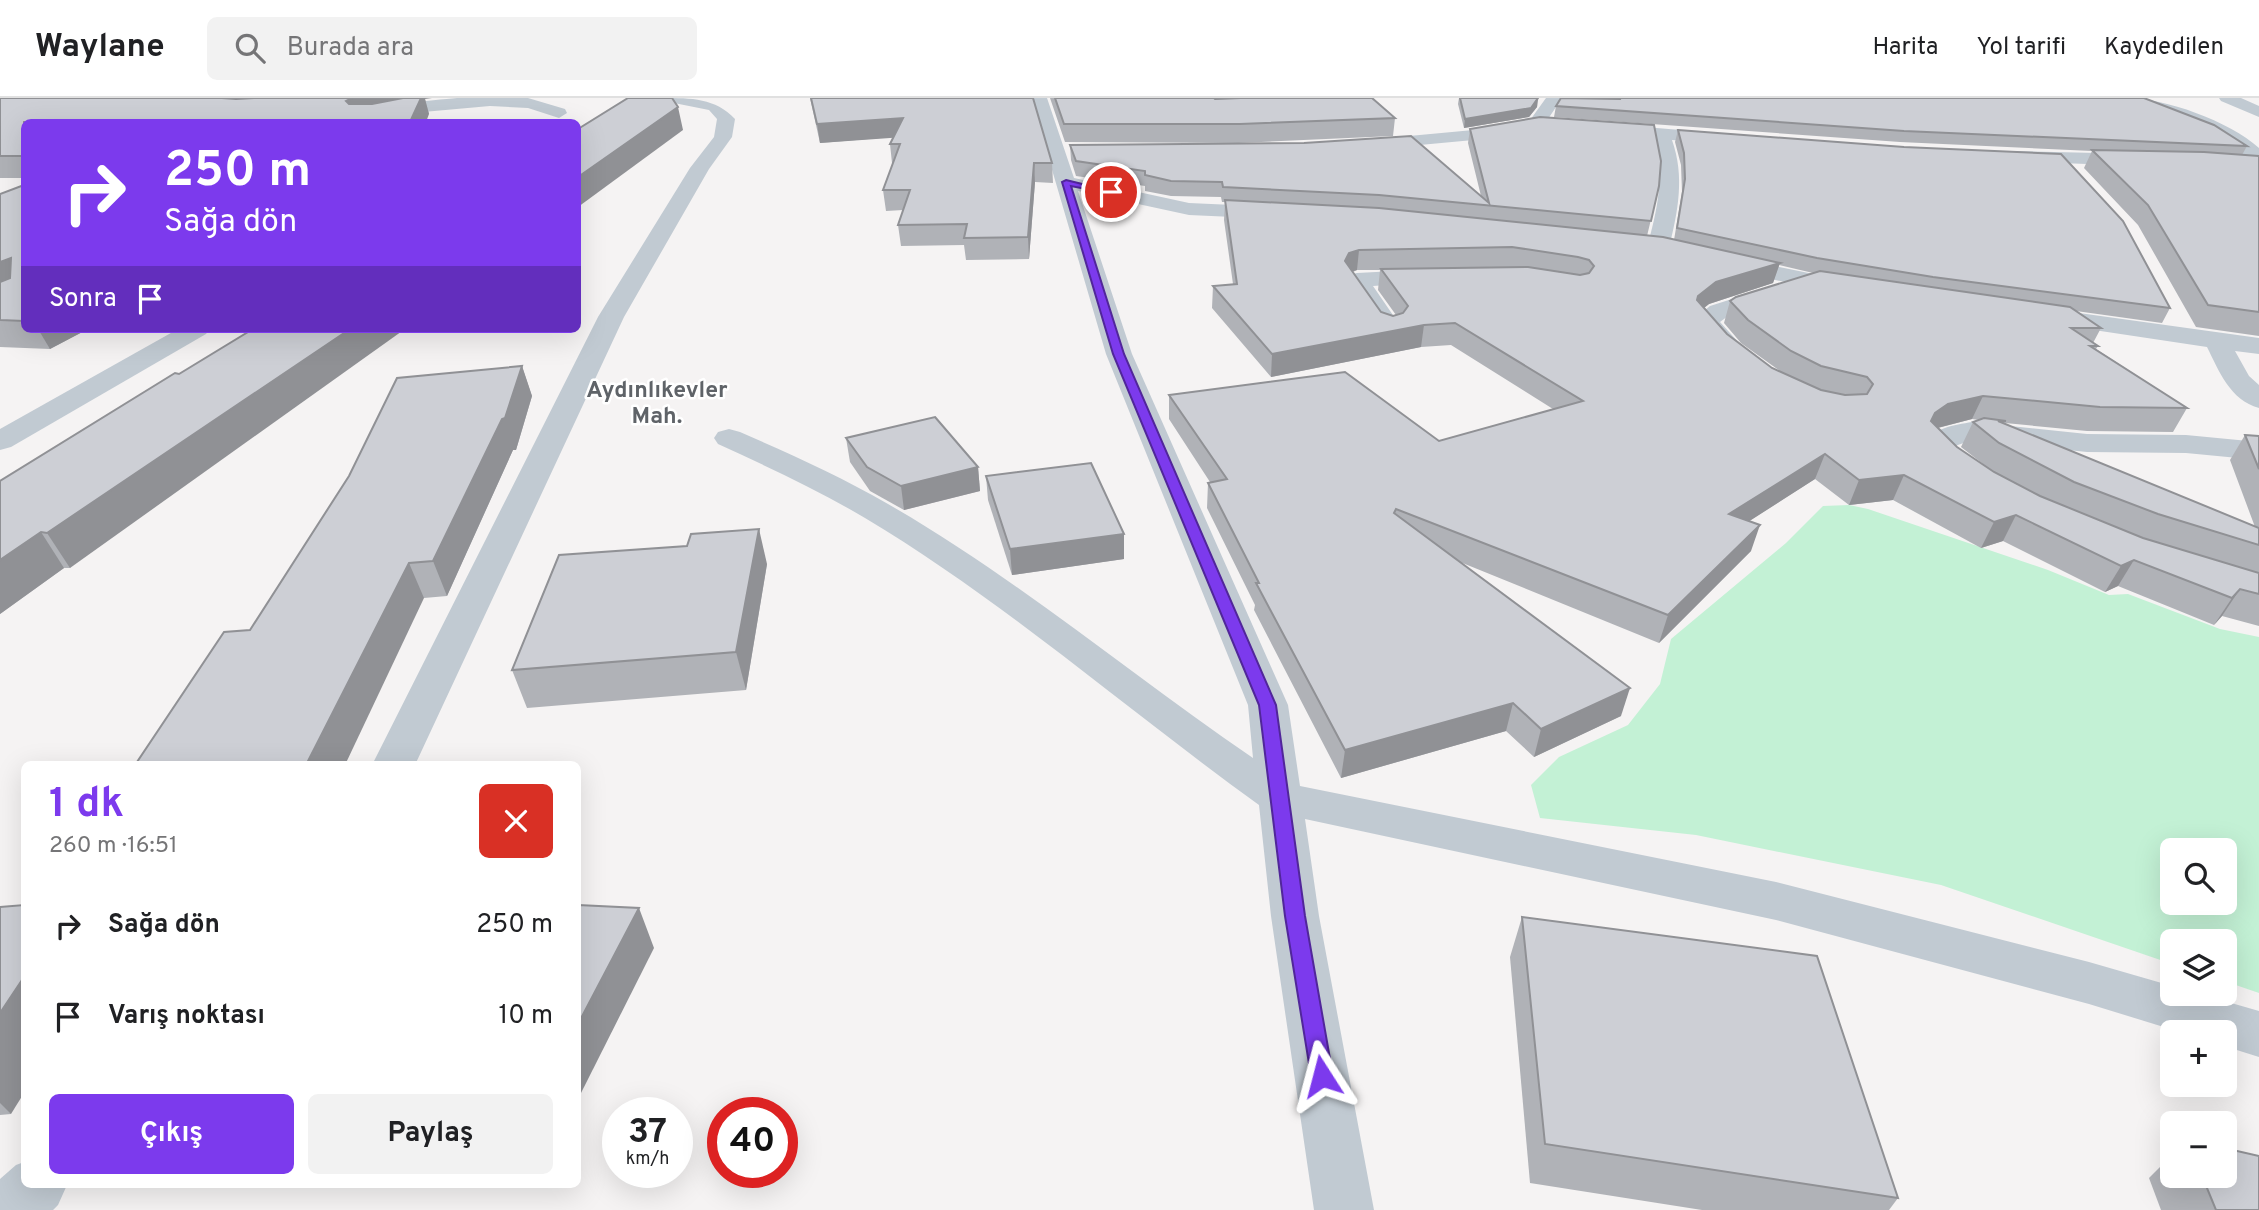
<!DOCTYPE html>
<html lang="tr">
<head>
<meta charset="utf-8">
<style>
  body { margin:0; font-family:Overpass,sans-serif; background:#f2f2f2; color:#202124; height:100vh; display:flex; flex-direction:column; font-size:26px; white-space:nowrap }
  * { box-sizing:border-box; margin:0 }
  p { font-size:23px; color:#757577 }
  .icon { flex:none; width:38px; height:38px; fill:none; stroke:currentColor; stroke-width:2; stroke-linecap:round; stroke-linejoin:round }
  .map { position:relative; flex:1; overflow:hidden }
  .sheet { position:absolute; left:21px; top:663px; width:560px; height:427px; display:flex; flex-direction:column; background:#fff; border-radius:10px; box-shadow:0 7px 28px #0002 }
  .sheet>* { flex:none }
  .banner { position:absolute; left:21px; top:21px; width:560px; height:214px; border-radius:10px; box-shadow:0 7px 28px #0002; background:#7c3aed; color:#fff; overflow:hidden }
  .tools { position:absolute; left:2160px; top:740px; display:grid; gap:14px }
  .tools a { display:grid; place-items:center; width:77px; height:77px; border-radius:10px; background:#fff; box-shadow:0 7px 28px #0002; font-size:35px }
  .speed { position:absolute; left:602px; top:999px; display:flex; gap:14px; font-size:35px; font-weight:700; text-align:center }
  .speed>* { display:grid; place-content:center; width:91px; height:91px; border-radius:50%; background:#fff; box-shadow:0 7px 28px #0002; line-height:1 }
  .speed small { font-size:18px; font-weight:400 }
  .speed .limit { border:10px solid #d22; background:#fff; color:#111 }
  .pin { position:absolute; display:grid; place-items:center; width:60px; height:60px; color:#fff; margin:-30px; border:4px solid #fff; border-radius:50%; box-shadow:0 2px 7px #0007 }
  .me { position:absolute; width:77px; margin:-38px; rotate:351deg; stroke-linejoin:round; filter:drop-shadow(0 0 5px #0008) }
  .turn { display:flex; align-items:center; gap:24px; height:147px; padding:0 28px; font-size:32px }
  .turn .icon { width:91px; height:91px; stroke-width:2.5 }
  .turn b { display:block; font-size:49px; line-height:60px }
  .then { display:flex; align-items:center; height:66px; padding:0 28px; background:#0003; gap:14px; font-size:26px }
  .round { display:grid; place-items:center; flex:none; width:74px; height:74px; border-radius:10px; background:#f2f2f2 }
  .overview { display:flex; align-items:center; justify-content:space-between; height:119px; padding:0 28px }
  h1 { font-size:42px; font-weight:700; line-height:52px; color:#7c3aed }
  .action { display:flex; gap:14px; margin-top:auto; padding:14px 28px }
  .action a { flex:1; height:80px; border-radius:10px; background:#7c3aed; color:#fff; font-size:28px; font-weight:700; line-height:80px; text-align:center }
  .action a+a { background:#f2f2f2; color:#202124 }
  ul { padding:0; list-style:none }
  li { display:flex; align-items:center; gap:21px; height:91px; padding:0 28px }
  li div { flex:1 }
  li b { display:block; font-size:26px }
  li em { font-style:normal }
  header { display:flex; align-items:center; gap:42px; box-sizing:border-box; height:98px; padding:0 35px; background:#fff; border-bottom:2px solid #e0e0e0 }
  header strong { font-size:33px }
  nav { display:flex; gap:38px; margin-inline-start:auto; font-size:24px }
  .search { width:490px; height:63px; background:#f2f2f2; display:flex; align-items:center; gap:18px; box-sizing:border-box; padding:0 24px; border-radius:10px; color:#757577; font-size:26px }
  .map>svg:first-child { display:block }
  .green { fill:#c3f1d5; fill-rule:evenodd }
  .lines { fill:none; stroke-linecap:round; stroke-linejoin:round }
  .minor { fill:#c1cad2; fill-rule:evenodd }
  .wall { fill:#b0b2b7; fill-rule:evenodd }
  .shaded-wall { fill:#909195 }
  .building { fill:#cdcfd5; stroke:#909195; stroke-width:2; fill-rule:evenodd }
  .route { fill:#7c3aed; stroke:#51269a; stroke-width:2 }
  .labels { text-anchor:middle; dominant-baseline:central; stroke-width:5; stroke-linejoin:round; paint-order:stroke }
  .far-district-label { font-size:23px; font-weight:bold; fill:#5f6368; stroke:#fff }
</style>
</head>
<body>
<header>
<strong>Waylane</strong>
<div class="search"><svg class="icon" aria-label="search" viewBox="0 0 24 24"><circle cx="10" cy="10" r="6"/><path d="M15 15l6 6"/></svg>Burada ara</div>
<nav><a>Harita</a><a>Yol tarifi</a><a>Kaydedilen</a></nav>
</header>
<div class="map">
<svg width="2259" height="1112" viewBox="0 0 2259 1112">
  <rect width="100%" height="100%" fill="#f5f3f3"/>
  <!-- green -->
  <path class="green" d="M1849,407l19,4 180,61 61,25 19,-1 92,35 39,8v356l-35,-12v-39h-52v22l-231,-79 -245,-50 -156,-17 -9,-33 28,-28 69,-32 32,-41 11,-45 115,-96 37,-37zM2172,752h52v53h-52z"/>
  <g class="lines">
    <!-- minor -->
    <g class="minor">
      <path d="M457,0h71l37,11 2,4 -8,5 -31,-10 -38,-2 -67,6 -44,10h-23c16,-17 77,-22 101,-24z"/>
      <path d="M662,0c30,0 53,0 73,21l-3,18 -23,32 -85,148 -209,448h-43l226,-448 92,-149 24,-31 3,-18 -8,-9 -45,-9z"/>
      <path d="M1031,0h16l27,80 115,25 87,4 7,2 3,4 -3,4 -7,2 -87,-4 -111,-24 54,163 156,351 12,81 476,96 313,80 83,24v8h28l59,17v46l-35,-11v-14h-44l-91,-28 -313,-84 -471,-101 14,97 55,294h-60l-43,-294 -12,-111c-132,-95 -255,-204 -394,-287 -47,-28 -97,-51 -147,-74l-4,-6 4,-6 11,-3 11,3c50,22 100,44 148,72 129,74 243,171 365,254l-5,-53 -142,-351z"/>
      <path d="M1546,0h16l-14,21 181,15 9,5 -9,5 -57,-4c13,37 6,71 -3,108l-3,5h-16l-3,-5c10,-38 19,-72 6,-110l-122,-11 -3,-4z"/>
      <path d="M2126,0c39,0 103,23 133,50v16c-14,-4 -32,-23 -47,-30 -27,-14 -56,-21 -84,-33z"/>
      <polygon points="2219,0 2241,0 2259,8 2259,19 2221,3"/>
      <polygon points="1522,24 1531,29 1528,33 1495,40 1366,52 1357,47 1366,42 1495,30"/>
      <polygon points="2013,53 2142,56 2151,62 2142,68 2006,63 2004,59"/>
      <polygon points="1725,158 1848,183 1856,185 1860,190 1856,195 1848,197 1717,170 1714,165 1717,160"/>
      <polygon points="1433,171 1441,173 1445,178 1441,183 1373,188 1397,223 1393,228 1384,231 1375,228 1345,182 1349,177 1357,175"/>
      <path d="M1776,187l9,2 3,5 -3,5 -57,19 -8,6 29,32 -4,6c-23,5 -43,-20 -52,-40l17,-14z"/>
      <path d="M2043,210l216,30v16l-24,-3 14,25 10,9v23c-29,-8 -40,-37 -52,-61l-173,-26 -4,-5 4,-5z"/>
      <polygon points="178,231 210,231 206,236 11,349 0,352 0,331"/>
      <path d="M1972,324l115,12 99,1 73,7v18l-73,-7 -99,-1 -115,-12 -17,6 27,24 -5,7c-25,6 -42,-14 -55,-33 11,-16 32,-19 50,-22z"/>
      <polygon points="24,1064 24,1087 67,1087 58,1107 53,1112 0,1112 0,1081 16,1067"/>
    </g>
  </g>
  <!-- wall -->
  <g class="wall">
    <polygon points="0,0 425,1 429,16 24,24 24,80 0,80"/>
    <polygon points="810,0 1033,0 1052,65 1053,85 1035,84 1029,161 966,162 964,147 901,148 898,127 903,112 886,113 883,92 893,65 892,65 890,46 893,39 820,45"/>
    <polygon points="1050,0 1214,0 1215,1 1395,20 1393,38 1239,45 1065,44"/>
    <polygon points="1459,0 1538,0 1537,9 1529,19 1464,30 1458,6"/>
    <polygon points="1596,0 2144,0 2247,48 2242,57 2259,58 2259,238 2196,229 2138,127 2084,70 2092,53 1900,44 1554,19 1556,8"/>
    <path d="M1470,31l189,57 -12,50 27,4 8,-48 -1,-27 -6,-23 3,-12 492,178 -8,15 -86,-12 25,17 -8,15 5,3 -2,3 91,59 -14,24 -86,-1 -82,-8v1l250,103 -25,-67 15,-25 14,1v190l-37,-10 -8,9 -96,-39 -13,6 -102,-51 -22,7 -88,-48 -44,5 -34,-26 -66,42 2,30 -92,92 -199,-81 161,154 -87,41 -28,-26 -165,47 -87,-168 1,-5 -48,-97 1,-25 2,-1 -41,-63v-24l270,46 114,-32 -102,-64 -30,2 -150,30 -59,-69 1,-22 20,-2 -9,-64 1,-18h-3l-1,-5 -50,-1 -26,-5v-5l-69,-10 -5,-16 -1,-15 411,51 -13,-53zM1779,167l34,8 -83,28 -6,22 17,20 39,28 -8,-3 -45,-34 -23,-26 5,-4 64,-21zM1357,172h23l-2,20 18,25 -3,1 -12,-4 -28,-40zM1972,321l7,1 -6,2 -12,25 26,20 -30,-20 -19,-19z"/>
    <polygon points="24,87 24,231 88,231 50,251 0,249 0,96"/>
    <polygon points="522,268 532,298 516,352 513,352 447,498 424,500 250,532"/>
    <polygon points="179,276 70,470 64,470 0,516 0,383"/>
    <polygon points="846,340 978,369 980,393 904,412 870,393 850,364"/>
    <polygon points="986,378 1124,436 1124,461 1012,477 988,402"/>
    <polygon points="687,448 767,466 746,592 527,610 512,572"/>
    <polygon points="0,809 11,1016 0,1017"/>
    <polygon points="1522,819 1898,1100 1889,1112 1702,1112 1530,1085 1510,859"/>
    <polygon points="2172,1057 2172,1078 2224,1078 2259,1112 2161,1112 2149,1080"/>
  </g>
  <!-- shaded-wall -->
  <g class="shaded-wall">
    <polygon points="352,0 432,0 425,1 429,16 426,24 353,24 346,3"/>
    <polygon points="1538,0 1537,9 1529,19 1464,30 1465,21"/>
    <polygon points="678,9 683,32 578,109 578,79"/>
    <polygon points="903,20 904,39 820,45 817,26"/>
    <polygon points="1034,65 1035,84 1029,161 1028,139"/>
    <polygon points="1359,152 1357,172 1347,175 1345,163 1349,155"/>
    <polygon points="11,160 24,184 0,195 0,164"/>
    <polygon points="1780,165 1773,185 1709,206 1691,220 1698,198 1716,184"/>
    <polygon points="1424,227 1421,249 1271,279 1272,256"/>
    <polygon points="38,231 88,231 50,251"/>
    <polygon points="350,231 405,231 70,470 47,435"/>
    <polygon points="522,268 532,298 516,352 513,352 447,498 433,463 502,321"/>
    <polygon points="1983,298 1972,321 1937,330 1925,339 1935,315 1948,306"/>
    <polygon points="1825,356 1815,381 1720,442 1729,416"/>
    <polygon points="978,369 980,393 904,412 901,388"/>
    <polygon points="1904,377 1893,402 1849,407 1859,382"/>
    <polygon points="2016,417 2003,443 1981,450 1994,424"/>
    <polygon points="1760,427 1751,453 1659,545 1668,517"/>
    <polygon points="759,431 767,466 746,592 736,554"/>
    <polygon points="41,434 64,470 0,516 0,462"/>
    <polygon points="1124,436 1124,461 1012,477 1010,451"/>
    <polygon points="2134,462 2118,488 2105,494 2121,468"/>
    <polygon points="409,465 424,500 345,667 306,667"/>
    <polygon points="2240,491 2222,518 2214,527 2232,500"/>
    <polygon points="1630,590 1621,618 1534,659 1541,631"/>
    <polygon points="1513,605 1506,633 1341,680 1345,652"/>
    <polygon points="639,810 654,850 578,1001 578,926"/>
    <polygon points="24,879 24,995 11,1016 0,1005 0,915"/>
  </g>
  <!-- building -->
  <g class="building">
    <polygon points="0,0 222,0 236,1 254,0 352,0 346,3 349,6 372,6 403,0 421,0 410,24 24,24 24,58 0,58"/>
    <polygon points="628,0 672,0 678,9 578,79 578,31"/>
    <polygon points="811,0 1033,0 1052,65 1034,65 1028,139 964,140 967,126 898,127 910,92 883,92 900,46 890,46 903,20 817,26"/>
    <polygon points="1055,0 1214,0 1215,1 1241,0 1372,0 1395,20 1240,26 1064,26"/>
    <polygon points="1460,0 1538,0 1531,10 1465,21"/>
    <polygon points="1561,0 1621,1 1618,0 2144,0 2214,27 2247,48 1904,33 1556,8"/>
    <polygon points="1540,19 1654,27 1661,63 1659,88 1651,123 1379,97 1223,89 1222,84 1171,83 1145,77 1145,73 1076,63 1070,47 1304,45 1411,38 1489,105 1470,31"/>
    <polygon points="1678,32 1904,49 2061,56 2123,123 2170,210 1933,179 1817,160 1677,130 1685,81 1684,55"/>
    <polygon points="2092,52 2204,54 2259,58 2259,214 2208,207 2148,107"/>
    <polygon points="24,87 24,223 0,222 0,184 10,180 11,160 0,164 0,96"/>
    <path d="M1225,102l154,8 284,29 117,26 -64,19 -18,14 -1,4 30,34 45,34 49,22 24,5 22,-1 6,-10 -6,-7 -46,-11 -30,-15 -43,-31 -18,-19 6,-4 84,-26 250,36 31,21h-30l27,18h-8l97,62 -87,-1 -117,-11 -35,8 -13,9 -4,8 26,26 37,25 46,24 103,42 116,35v21l-19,-5 -8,9 -98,-38 -13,6 -105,-51 -22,7 -90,-47 -45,5 -34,-26 -96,60 31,11 -92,90 -272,-106 -2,4 236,175 -89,41 -28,-26 -168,47 -89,-167h3l-51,-100 19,-4 -58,-84 176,-23 94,69 144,-40 -128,-78 -31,2 -152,29 -59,-68 24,-2zM1512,149l66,10 11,3 5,6 -5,7 -9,2 -52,-8 -147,2 27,37 -5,7 -10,3 -12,-4 -36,-51 4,-8 10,-3z"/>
    <polygon points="253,231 350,231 47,435 41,434 0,462 0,383 175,275 179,276"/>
    <polygon points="522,268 505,320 502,321 433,463 409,465 306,667 135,667 224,534 250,532 349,378 397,280"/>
    <polygon points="935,319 978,369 901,388 867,369 846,340"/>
    <polygon points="1984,320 2006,323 1998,323 2259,430 2259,447 2158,416 2074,384 1999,345 1973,324"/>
    <polygon points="2245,337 2259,338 2259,371"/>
    <polygon points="1091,365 1124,436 1010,451 986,378"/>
    <polygon points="759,431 736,554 512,572 559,457 687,448 691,436"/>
    <polygon points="24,807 24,879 0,915 0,809"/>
    <polygon points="578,807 639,810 578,926"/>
    <polygon points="1522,819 1817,858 1898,1100 1545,1046"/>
    <polygon points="2224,1050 2259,1058 2259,1112 2216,1112 2202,1078 2224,1078"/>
  </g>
  <!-- route -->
  <polygon class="route" points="1066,82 1115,94 1111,96 1071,88 1124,256 1276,607 1305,818 1333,978 1330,985 1322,988 1314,985 1311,978 1285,818 1259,607 1113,256 1062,84"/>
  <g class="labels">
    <!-- far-district labels -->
    <g class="far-district-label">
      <text x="657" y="293">Aydınlıkevler<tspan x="657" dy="26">Mah.</tspan></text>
    </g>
  </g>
</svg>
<div class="tools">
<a><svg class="icon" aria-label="search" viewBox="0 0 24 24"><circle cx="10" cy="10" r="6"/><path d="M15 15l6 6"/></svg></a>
<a><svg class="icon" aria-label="layers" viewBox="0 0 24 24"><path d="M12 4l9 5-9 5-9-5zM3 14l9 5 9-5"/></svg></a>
<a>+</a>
<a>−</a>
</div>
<div class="speed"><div>37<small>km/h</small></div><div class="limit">40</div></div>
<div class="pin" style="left:1111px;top:94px;background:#d93025"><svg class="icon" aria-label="arrive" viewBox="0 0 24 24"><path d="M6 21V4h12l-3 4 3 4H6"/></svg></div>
<svg class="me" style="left:1322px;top:978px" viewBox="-20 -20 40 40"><path d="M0-17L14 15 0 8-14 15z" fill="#7c3aed" stroke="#fff" stroke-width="4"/></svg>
<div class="banner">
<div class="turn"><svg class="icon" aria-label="right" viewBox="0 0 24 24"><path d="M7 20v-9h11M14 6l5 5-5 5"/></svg><div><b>250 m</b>Sağa dön</div></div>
<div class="then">Sonra<svg class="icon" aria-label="arrive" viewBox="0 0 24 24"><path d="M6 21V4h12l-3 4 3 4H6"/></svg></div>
</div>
<section class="sheet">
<div class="overview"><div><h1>1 dk</h1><p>260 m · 16:51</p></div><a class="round" style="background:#d93025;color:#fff"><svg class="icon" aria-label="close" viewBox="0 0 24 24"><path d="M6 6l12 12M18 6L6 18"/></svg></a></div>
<ul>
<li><svg class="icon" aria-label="right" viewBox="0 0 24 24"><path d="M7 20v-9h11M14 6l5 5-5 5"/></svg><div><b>Sağa dön</b></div><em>250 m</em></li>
<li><svg class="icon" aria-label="arrive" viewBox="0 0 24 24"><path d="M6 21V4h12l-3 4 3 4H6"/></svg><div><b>Varış noktası</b></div><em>10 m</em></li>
</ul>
<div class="action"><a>Çıkış</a><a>Paylaş</a></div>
</section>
</div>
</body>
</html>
